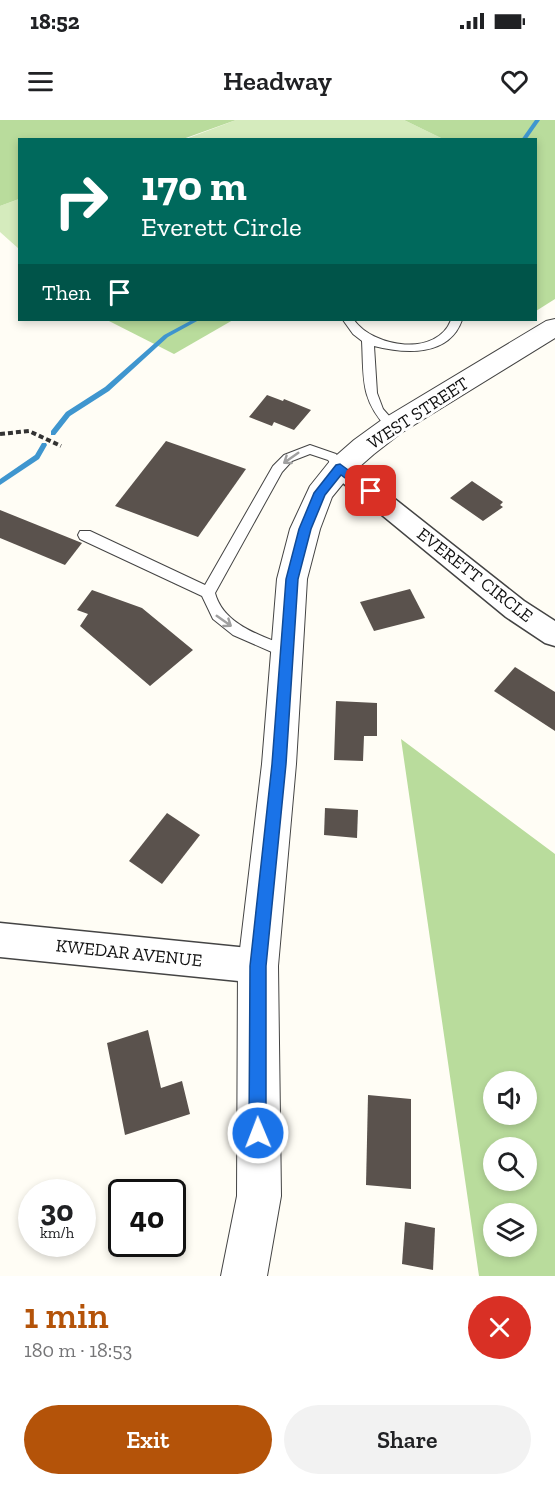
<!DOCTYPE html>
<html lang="en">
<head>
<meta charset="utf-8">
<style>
  body { margin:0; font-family:"Zilla Slab",serif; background:#f2f2f2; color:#202124; height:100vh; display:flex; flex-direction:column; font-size:22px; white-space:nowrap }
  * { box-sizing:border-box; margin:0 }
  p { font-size:20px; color:#757577 }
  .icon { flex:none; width:33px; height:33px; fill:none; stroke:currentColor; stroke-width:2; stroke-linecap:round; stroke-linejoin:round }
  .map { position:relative; height:1156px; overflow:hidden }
  .panel { display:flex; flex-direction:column; background:#fff; flex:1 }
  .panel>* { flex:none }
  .hud { position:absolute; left:18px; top:18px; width:519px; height:183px; border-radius:0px; box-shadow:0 3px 9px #0003; background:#00695c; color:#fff; overflow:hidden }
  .controls { position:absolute; left:483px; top:951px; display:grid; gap:12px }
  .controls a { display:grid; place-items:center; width:54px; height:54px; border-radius:50%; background:#fff; box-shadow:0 3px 9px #0003; font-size:30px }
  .speed { position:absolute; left:18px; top:1059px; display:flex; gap:12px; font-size:30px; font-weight:700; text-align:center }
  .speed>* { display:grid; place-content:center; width:78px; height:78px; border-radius:50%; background:#fff; box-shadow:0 3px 9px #0003; line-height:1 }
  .speed small { font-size:15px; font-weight:400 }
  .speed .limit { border:3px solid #111; border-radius:9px; background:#fff; color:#111 }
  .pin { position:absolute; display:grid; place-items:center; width:51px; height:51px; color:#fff; margin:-26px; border-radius:12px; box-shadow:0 3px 9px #0006 }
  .me { position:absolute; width:66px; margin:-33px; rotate:359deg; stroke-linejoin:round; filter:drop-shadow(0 0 4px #0008) }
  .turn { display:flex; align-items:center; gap:21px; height:126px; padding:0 24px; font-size:27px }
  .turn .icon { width:78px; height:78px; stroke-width:2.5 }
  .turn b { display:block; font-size:42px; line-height:51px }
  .then { display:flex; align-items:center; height:57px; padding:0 24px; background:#0003; gap:12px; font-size:22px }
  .round { display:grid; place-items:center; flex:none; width:63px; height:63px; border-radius:32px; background:#f2f2f2 }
  .headline { display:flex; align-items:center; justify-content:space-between; height:102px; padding:0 24px }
  h1 { font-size:36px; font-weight:600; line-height:45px; color:#b45309 }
  .button { display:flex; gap:12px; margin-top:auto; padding:12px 24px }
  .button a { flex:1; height:69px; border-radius:36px; background:#b45309; color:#fff; font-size:24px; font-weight:600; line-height:69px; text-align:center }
  .button a+a { background:#f2f2f2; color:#202124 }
  .status { display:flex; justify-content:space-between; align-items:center; height:42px; padding:0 30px; background:#fff; direction:ltr }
  .status svg { height:16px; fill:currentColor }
  header { display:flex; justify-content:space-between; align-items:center; height:78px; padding:0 24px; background:#fff; font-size:27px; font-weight:600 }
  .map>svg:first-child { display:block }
  .green { fill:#d5ebbd }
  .forest { fill:#b9dc9c; fill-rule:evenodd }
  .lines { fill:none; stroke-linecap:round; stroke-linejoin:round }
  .stream { fill:#3f96cf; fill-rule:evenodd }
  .building { fill:#5a524d }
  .service-casing { stroke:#444; stroke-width:2 }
  .minor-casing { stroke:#444; stroke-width:3 }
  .tertiary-casing { stroke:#444; stroke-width:2 }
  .path { stroke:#333; stroke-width:4; stroke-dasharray:5 3; stroke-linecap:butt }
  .service { fill:#fff; fill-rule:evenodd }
  .minor { fill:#fff; fill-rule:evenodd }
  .tertiary { fill:#fff; fill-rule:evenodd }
  .oneway { stroke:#a0a0a0 }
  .route { fill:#1a73e8; stroke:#114b97; stroke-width:1.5 }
  .labels { text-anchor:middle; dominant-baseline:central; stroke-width:6; stroke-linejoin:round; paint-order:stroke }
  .street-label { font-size:18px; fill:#111; stroke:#fff }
</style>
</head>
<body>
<div class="status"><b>18:52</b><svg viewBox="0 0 49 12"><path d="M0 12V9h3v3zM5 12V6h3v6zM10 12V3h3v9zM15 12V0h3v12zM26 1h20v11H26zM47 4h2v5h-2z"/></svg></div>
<header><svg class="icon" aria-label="menu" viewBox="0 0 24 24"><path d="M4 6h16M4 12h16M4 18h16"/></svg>Headway<svg class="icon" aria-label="heart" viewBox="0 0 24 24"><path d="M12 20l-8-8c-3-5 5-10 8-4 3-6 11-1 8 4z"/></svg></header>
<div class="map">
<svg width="555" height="1156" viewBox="0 0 555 1156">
  <rect width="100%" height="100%" fill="#fffdf5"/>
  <!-- green -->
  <g class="green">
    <polygon points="236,0 404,0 443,19 183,20"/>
    <polygon points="19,79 19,129 0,112 0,86"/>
  </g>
  <!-- forest -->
  <g class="forest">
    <polygon points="0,0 236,0 183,19 20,20 19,79 0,86"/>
    <polygon points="404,0 555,0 555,179 536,191 536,20 443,19"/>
    <polygon points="107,200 233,200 174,234"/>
    <path d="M401,619l154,115v422h-76zM494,962h32v32h-32zM494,1028h32v32h-32zM494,1094h32v32h-32z"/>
  </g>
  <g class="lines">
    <!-- stream -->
    <g class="stream">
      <polygon points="535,0 540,0 526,20 521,20"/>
      <polygon points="192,200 199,200 168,217 109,271 70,296 55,315 51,315 51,311 66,292 105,267 164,215"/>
      <polygon points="42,323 46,323 47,325 39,339 0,365 0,359 35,335"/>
    </g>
  </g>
  <!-- building -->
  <g class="building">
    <polygon points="267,275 283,281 284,279 311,290 294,310 274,302 272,306 249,297"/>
    <polygon points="166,321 246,349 198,417 115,386"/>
    <polygon points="472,361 503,382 500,385 503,387 483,401 450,378"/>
    <polygon points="0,390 82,423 65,445 0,418"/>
    <polygon points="410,469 425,498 374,511 360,482"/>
    <polygon points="92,470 142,488 193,530 150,566 80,506 88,494 77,490"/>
    <polygon points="515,547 555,572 555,611 494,571"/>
    <polygon points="336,581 377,583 377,616 364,616 363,641 334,640"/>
    <polygon points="325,688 358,690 357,718 324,715"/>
    <polygon points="167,693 200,715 162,764 129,741"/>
    <polygon points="148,910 161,968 182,961 190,994 125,1015 107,923"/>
    <polygon points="368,975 411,979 411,1069 366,1065"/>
    <polygon points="405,1102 435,1108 433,1150 402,1144"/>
  </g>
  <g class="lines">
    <defs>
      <g id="service">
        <path d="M343,200h11c20,28 83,37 97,0h11c-13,37 -57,34 -88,26l3,47 6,16 15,17 -2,3h-8c-28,-30 -24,-50 -26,-88l-9,-7z"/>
        <path d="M310,325l26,9 10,14 -2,3h-8l-8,-11 -18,-6 -18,7 -10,11 -67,121c9,33 48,43 76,55l2,4 -2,4h-10l-48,-21 -20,-16 -11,-23 -122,-57 -2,-4 2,-4h10l115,54 68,-119 11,-11z"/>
      </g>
      <g id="minor">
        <polygon points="340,339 348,342 524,481 555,501 555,526 545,523 506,497 332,354 328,348 332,342"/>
        <polygon points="0,803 258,829 270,834 275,846 270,858 258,863 0,837"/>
      </g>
      <polygon id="tertiary" points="555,199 555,218 401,313 374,334 350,355 332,377 320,409 307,459 296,644 278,846 281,1076 267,1156 221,1156 237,1076 238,846 262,644 277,459 290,409 310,366 330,341 354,320 383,299 546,201"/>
    </defs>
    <!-- service casing -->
    <use href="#service" class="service-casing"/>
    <!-- minor casing -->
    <use href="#minor" class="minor-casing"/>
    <!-- tertiary casing -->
    <use href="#tertiary" class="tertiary-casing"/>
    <!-- path -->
    <polyline class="path" points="0,314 29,311 61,326"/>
    <!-- service -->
    <use href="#service" class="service"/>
    <!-- minor -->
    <use href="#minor" class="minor"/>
    <!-- tertiary -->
    <use href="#tertiary" class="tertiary"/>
  </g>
  <!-- one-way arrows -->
  <defs><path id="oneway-shaft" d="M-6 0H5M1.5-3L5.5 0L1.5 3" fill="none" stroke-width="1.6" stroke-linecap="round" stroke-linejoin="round" transform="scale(1.5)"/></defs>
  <g class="oneway">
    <use href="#oneway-shaft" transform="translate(291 338) rotate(145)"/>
    <use href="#oneway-shaft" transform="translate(224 501) rotate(35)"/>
  </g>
  <!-- route -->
  <polygon class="route" points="340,344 377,371 371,376 367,374 341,355 325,375 311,409 298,459 286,644 266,846 266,1013 264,1020 258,1022 251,1020 249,1013 250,846 272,644 286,459 299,409 314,373 336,345"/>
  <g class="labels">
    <!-- street labels -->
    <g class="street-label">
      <text transform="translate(418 293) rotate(-33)">WEST STREET</text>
      <text transform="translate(475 455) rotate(38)">EVERETT CIRCLE</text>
      <text transform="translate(129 833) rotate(6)">KWEDAR AVENUE</text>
    </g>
  </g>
</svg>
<div class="controls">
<a><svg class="icon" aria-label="sound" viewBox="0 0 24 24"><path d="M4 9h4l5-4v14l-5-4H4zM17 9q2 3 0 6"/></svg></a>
<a><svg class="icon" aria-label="search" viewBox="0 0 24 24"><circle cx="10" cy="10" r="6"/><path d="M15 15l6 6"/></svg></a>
<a><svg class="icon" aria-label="layers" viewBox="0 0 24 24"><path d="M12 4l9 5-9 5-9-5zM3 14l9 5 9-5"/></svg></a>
</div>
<div class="speed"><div>30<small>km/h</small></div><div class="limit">40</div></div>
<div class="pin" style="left:371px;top:371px;background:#d93025"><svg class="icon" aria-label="arrive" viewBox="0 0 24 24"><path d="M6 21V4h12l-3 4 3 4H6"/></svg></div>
<svg class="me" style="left:258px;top:1013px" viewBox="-20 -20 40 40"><circle r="17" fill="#1a73e8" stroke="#fff" stroke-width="3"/><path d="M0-11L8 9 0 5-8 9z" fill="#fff"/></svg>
<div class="hud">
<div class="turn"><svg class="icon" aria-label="right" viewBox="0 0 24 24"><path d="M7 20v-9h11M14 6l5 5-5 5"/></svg><div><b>170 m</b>Everett Circle</div></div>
<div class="then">Then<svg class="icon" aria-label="arrive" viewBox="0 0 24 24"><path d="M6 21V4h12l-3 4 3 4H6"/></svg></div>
</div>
</div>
<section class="panel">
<div class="headline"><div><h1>1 min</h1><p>180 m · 18:53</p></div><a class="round" style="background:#d93025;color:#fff"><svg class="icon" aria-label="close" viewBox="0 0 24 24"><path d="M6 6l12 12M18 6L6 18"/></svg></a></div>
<div class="button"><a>Exit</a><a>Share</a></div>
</section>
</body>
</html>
